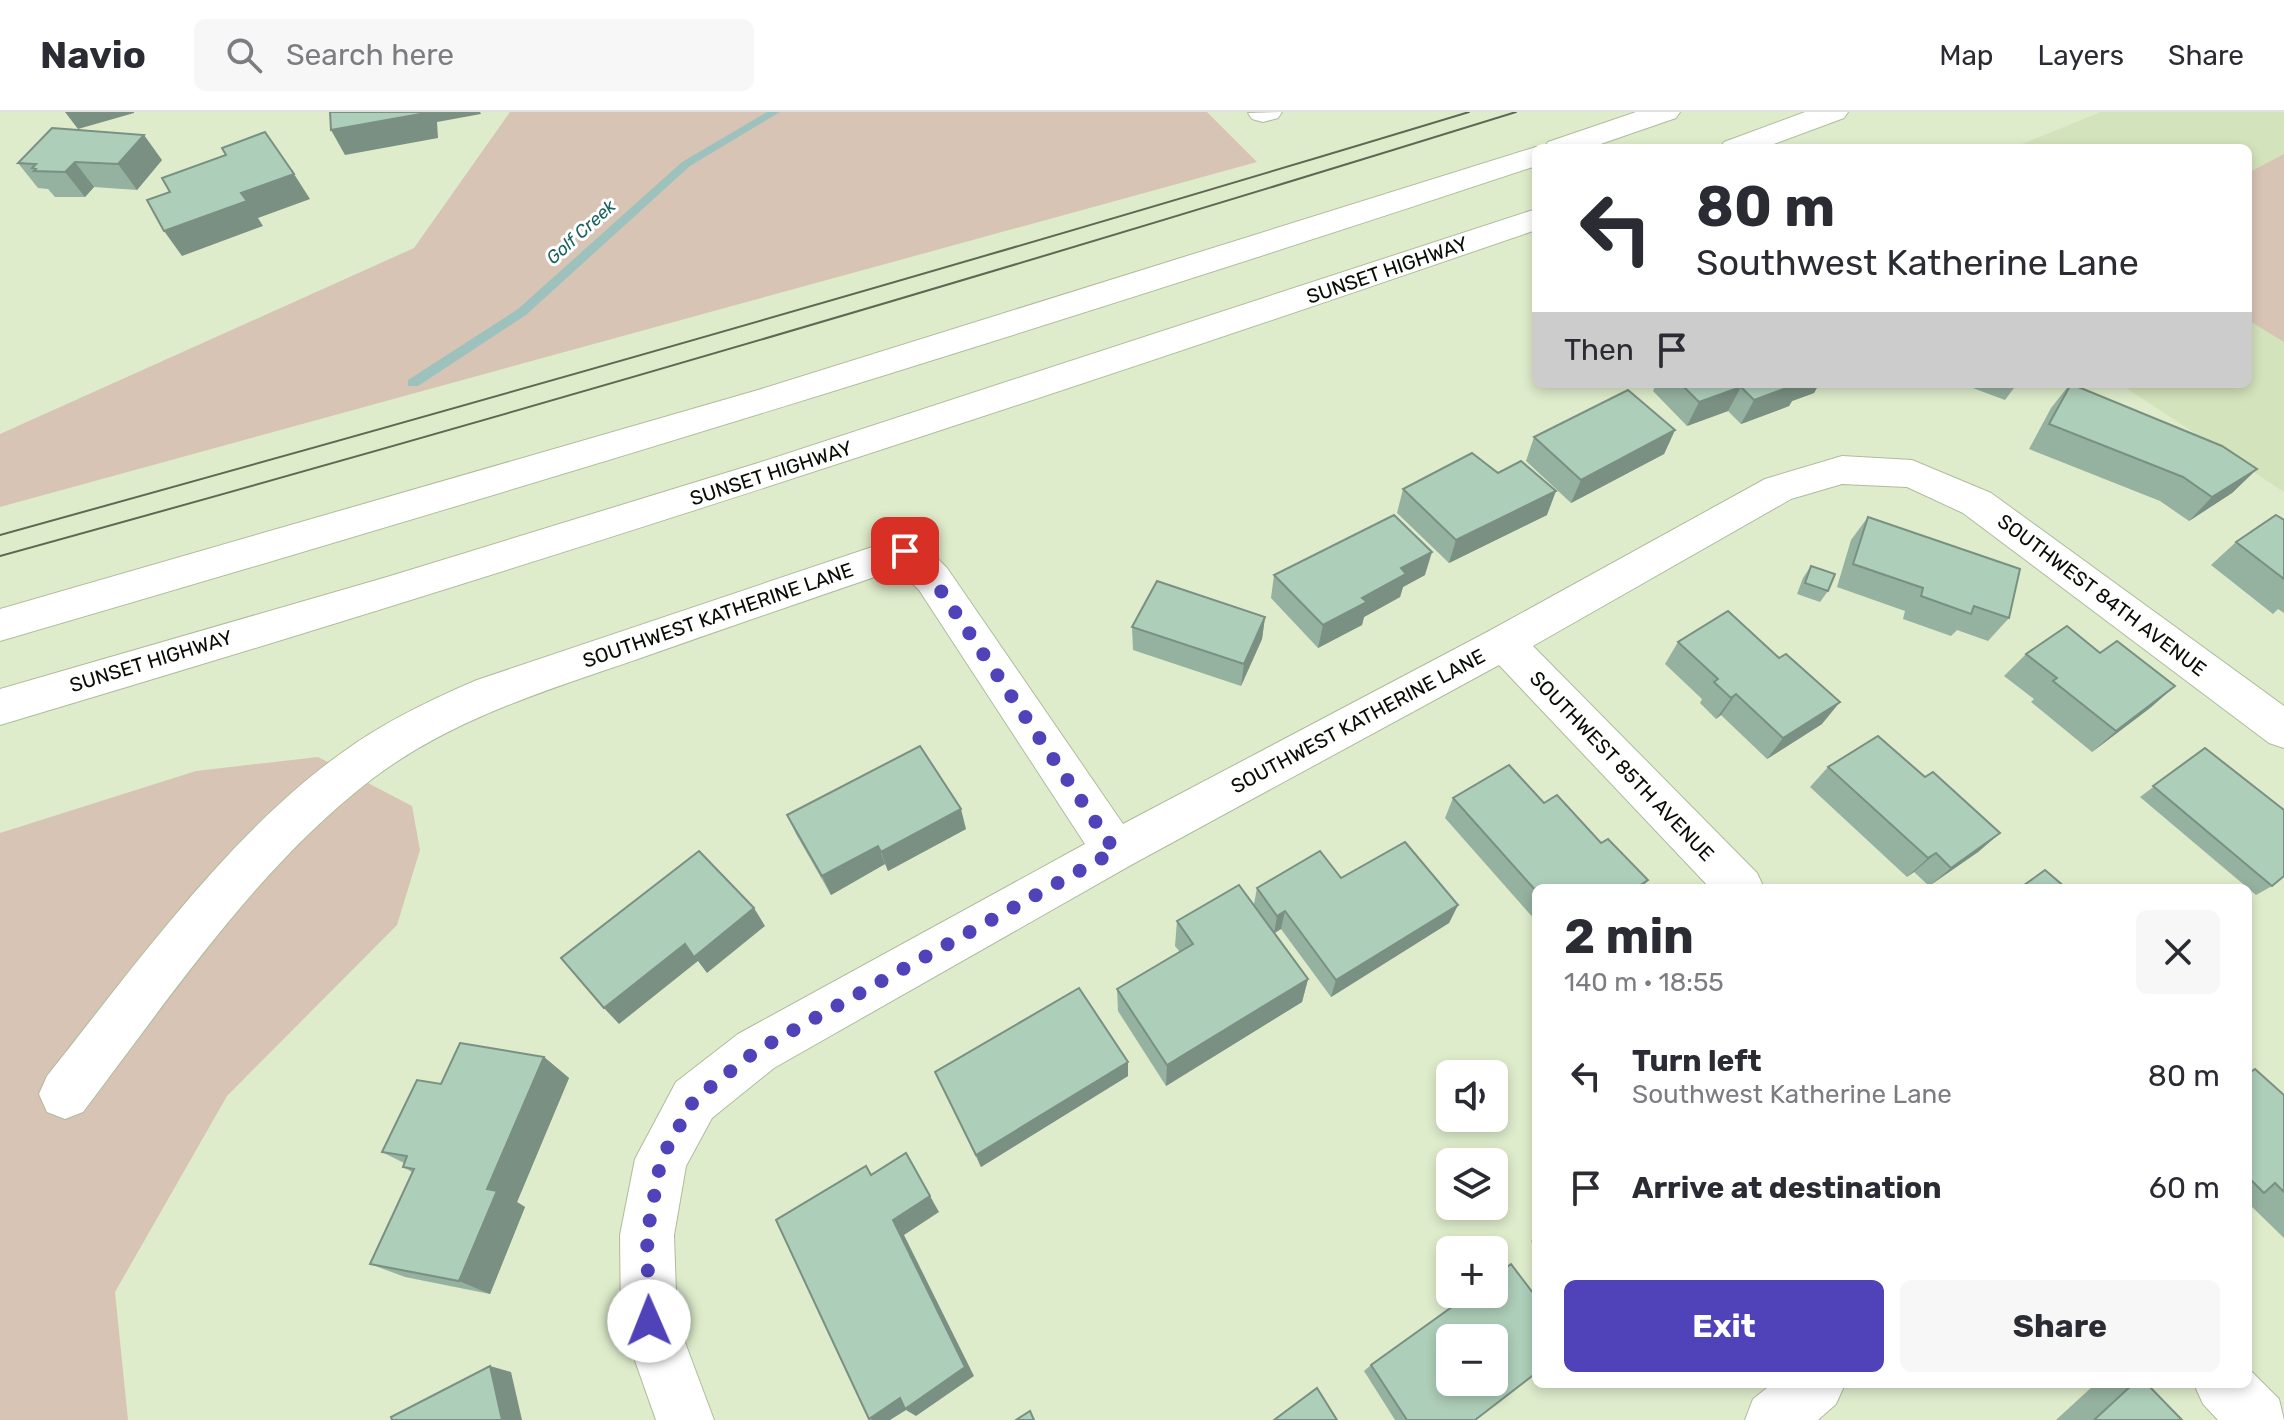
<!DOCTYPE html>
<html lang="en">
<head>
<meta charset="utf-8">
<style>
  body { margin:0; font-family:Rubik,sans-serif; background:#f7f7f7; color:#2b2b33; height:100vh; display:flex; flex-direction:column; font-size:30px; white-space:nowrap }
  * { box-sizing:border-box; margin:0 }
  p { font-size:26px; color:#7c7c81 }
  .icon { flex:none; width:44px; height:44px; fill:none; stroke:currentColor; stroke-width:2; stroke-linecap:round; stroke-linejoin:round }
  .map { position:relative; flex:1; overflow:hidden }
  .side { position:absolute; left:1532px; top:772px; width:720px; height:504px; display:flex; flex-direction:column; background:#fff; border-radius:12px; box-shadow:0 4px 12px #0003 }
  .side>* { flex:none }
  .guide { position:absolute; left:1532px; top:32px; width:720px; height:244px; border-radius:12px; box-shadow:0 4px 12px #0003; background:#fff; color:#2b2b33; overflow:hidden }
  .fabs { position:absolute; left:1436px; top:948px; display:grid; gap:16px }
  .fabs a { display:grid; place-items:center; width:72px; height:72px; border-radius:12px; background:#fff; box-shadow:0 4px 12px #0003; font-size:40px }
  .pin { position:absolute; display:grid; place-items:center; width:68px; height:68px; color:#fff; margin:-34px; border-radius:16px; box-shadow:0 4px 12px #0006 }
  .me { position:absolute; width:88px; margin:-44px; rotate:359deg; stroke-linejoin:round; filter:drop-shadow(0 0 6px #0008) }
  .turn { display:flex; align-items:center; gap:28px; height:168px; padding:0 32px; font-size:36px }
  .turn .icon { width:104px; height:104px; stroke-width:2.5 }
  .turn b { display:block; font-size:56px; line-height:68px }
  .then { display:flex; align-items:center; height:76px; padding:0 32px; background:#0003; gap:16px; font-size:30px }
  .round { display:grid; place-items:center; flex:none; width:84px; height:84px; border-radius:12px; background:#f7f7f7 }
  .headline { display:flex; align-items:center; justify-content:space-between; height:136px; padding:0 32px }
  h1 { font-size:48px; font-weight:700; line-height:60px }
  .action { display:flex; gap:16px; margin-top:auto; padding:16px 32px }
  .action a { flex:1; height:92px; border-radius:12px; background:#5042b9; color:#fff; font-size:32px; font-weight:700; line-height:92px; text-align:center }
  .action a+a { background:#f7f7f7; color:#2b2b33 }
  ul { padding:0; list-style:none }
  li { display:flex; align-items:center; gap:24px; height:112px; padding:0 32px }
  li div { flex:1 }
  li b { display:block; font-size:30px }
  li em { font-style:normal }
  header { display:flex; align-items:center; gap:48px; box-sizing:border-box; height:112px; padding:0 40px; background:#fff; border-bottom:2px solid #e1e1e2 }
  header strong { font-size:38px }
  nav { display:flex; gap:44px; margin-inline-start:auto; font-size:28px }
  .search { width:560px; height:72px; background:#f7f7f7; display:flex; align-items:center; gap:20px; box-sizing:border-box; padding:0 28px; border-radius:12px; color:#7c7c81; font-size:30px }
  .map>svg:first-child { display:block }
  .built { fill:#d3e3bb }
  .green { fill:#d8c4b4 }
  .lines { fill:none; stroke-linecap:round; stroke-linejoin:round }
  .stream { fill:#9dc2be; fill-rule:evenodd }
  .street-casing { stroke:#afbc9c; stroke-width:2 }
  .highway-casing { stroke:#afbc9c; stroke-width:2 }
  .street { fill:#fff; fill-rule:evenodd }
  .highway { fill:#fff; fill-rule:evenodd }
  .tram { stroke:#5f6755; stroke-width:2 }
  .wall { fill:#95b19f }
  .shaded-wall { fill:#799082 }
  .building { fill:#adceb9; stroke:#799082; stroke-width:2; fill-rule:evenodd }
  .route { stroke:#5042b9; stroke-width:14; stroke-dasharray:0 25.2 }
  .labels { text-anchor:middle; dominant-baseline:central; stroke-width:6; stroke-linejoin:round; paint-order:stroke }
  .far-water-label { font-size:18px; font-style:italic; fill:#1a635e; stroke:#fff }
  .street-label { font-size:20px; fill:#090d04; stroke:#fff }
</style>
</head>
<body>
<header>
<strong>Navio</strong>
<div class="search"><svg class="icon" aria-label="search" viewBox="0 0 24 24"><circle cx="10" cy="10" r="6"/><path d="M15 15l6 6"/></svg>Search here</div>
<nav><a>Map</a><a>Layers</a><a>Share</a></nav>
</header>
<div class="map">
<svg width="2284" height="1308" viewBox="0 0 2284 1308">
  <rect width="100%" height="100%" fill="#deeccb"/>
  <!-- built -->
  <polygon class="built" points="2101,0 2284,0 2284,380 2120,272 2248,272 2248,36 2012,36"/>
  <!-- green -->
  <g class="green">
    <polygon points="510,0 1207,0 1257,50 0,395 0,322 414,136"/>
    <polygon points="2284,42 2284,230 2248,208 2248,61"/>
    <polygon points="318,645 412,694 420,738 397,813 227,984 115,1180 128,1308 0,1308 0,721 196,659"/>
  </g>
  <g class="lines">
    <!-- stream -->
    <polygon class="stream" points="767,0 780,0 690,54 526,203 418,274 408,274 408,268 518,197 682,50"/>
    <defs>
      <g id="street">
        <polygon points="1282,0 1278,6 1263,10 1252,7 1248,1"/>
        <path d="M1842,344l70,4 79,33 293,213v42l-15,-5 -306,-230 -56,-26 -65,-3 -51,15 -258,147 224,227 7,15h-54l-211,-223 -368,200 -357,203 -62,50 -26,48 -12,69 3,86 37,99h-58l-35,-99 -1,-86 15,-76 41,-77 62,-48 347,-190 -166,-254 -21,-21c-88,30 -175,60 -263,91 -91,31 -185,60 -263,119 -114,87 -203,220 -289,333l-18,7 -18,-7 -8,-18 8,-18c87,-109 182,-243 296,-324 41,-30 87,-52 134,-72l428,-144 14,4 28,28 176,256 366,-193 276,-152z"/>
        <polygon points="2248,1256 2279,1287 2284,1308 2218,1308 2203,1292 2194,1272 2248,1272"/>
        <polygon points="1772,1272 1845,1272 1836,1292 1818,1308 1745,1308 1753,1287"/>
      </g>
      <g id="highway">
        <polygon points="1636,0 1680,0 1676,6 1589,36 1544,36 1548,30"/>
        <polygon points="1805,0 1848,0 1844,6 1763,36 1720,36 1724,30"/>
        <path d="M1536,35l5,1h-5v18c-509,169 -1021,325 -1536,475v-32l758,-219z"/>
        <path d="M1536,97v21c-509,175 -1020,342 -1536,495v-36l387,-112 371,-114z"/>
      </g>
    </defs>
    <!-- street casing -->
    <use href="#street" class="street-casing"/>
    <!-- highway casing -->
    <use href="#highway" class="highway-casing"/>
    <!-- street -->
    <use href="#street" class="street"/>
    <!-- highway -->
    <use href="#highway" class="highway"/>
    <!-- tram -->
    <g class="tram">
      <path d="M0,423c491,-136 981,-275 1469,-423"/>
      <path d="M0,444c508,-140 1013,-288 1516,-444"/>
    </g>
  </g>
  <!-- wall -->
  <g class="wall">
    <polygon points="162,48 137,78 94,75 85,85 55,85 48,77 38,76 18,51"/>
    <polygon points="1656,272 1819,272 1814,281 1792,289 1789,294 1741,312 1728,299 1687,314 1653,279"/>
    <polygon points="1962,272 2017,272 2005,288"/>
    <polygon points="2070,272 2257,357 2232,381 2189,409 2160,389 2029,337 2051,296"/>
    <polygon points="1675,318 1664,342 1571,391 1526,349 1534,325"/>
    <polygon points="1498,361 1547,403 1449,451 1397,401 1403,377"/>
    <polygon points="1868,405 2009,506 1988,529 1957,518 1951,524 1903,507 1905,499 1837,475 1851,428"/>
    <polygon points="2284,408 2284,501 2278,497 2273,502 2211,453 2236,430"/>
    <polygon points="1811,454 1828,479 1820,490 1797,482 1803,466"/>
    <polygon points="1274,463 1425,463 1403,475 1400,485 1364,505 1362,513 1318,536 1271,486"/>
    <polygon points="1265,505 1262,527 1241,574 1133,538 1132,515"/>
    <polygon points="1678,530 1822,612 1767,647 1721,603 1716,607 1700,591 1702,587 1665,552"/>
    <polygon points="2100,541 2175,574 2150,596 2092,640 2031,590 2034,587 2004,564 2026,542"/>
    <polygon points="2205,636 2272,774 2256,783 2140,685"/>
    <polygon points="1828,655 1925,665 2000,721 1978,740 1929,774 1914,760 1907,765 1810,675"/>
    <polygon points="1453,686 1544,691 1601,731 1648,768 1642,776 1536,776 1536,809 1445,706"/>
    <polygon points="787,703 966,717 888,759 885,752 831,783 796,722"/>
    <polygon points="1341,766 1458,793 1449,811 1331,885 1281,817 1275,821 1308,867 1302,890 1166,974 1118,899 1117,877 1180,840 1175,834 1177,809 1254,792 1257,776"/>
    <polygon points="544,945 569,966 517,1090 525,1095 490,1182 405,1165 370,1152 412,1060 403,1055 404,1051 382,1040 441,972"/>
    <polygon points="2255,957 2284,983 2284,1126 2248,1091 2248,960"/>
    <polygon points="935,960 1128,964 981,1055"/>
    <polygon points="1536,1125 1536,1136 1531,1129"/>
    <polygon points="1371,1253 1475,1308 1395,1308 1364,1259"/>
    <polygon points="2101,1272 2147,1272 2182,1308 2056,1308 2093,1274"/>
  </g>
  <!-- shaded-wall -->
  <g class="shaded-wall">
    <polygon points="65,0 134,0 134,1 78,17"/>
    <polygon points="426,0 480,0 481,2 437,10 438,26 345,43 331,18"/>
    <polygon points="144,23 162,48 137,78 118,52"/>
    <polygon points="75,50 94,75 85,85 65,60"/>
    <polygon points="294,62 310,87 258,106 263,114 182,144 164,119 241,81"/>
    <polygon points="1797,272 1819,272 1814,281 1792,289 1789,294 1741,312 1754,288"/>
    <polygon points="1741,275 1728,299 1687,314 1699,290"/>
    <polygon points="1675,318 1664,342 1571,391 1581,368"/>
    <polygon points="2257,357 2232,381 2189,409 2212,385"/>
    <polygon points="1556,379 1547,403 1449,451 1456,428"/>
    <polygon points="1432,440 1425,463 1403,475 1400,485 1364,505 1362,513 1318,536 1323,513 1401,456"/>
    <polygon points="1265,505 1262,527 1241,574 1244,552"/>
    <polygon points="2175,574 2150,596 2092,640 2116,619"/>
    <polygon points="1736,582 1721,603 1716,607 1731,586"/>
    <polygon points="1840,590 1822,612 1767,647 1783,626"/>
    <polygon points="961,697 966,717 888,759 881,740"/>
    <polygon points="2000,721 1978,740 1929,774 1951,756"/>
    <polygon points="878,734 885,752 831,783 822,764"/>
    <polygon points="1936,741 1914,760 1907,765 1928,746"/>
    <polygon points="1458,793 1449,811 1331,885 1336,868"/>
    <polygon points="754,796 765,814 707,861 698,849 619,912 604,896 685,832"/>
    <polygon points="1285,799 1281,817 1274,821 1277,804"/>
    <polygon points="1308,867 1302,890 1166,974 1167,953"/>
    <polygon points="544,945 569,966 517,1090 525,1095 490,1182 459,1169 487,1077"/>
    <polygon points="1128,950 1128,964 981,1055 976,1043"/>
    <polygon points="906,1041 939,1100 904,1123 974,1264 916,1304 906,1298 890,1308 872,1308 869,1307 900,1286 893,1108"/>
    <polygon points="490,1254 511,1260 522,1308 502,1308"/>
  </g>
  <!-- building -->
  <g class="building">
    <polygon points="330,0 426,0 426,1 331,18"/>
    <polygon points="52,16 144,23 118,52 75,50 65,60 34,59 36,57 32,56 36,52 18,51"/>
    <polygon points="265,20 294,62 241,81 247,89 164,119 147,88 170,80 162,66 226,43 222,36"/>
    <polygon points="1681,272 1797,272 1754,288 1741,275 1699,290"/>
    <polygon points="2071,272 2222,334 2257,357 2212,385 2183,365 2049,312"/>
    <polygon points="1628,278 1675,318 1581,368 1534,325"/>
    <polygon points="1472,341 1498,361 1521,349 1556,379 1456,428 1403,377"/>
    <polygon points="1394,403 1432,440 1401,456 1406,462 1362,486 1367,490 1323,513 1274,463"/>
    <polygon points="2276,403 2284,408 2284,467 2236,430"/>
    <polygon points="1868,405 2020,457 2009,506 1974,494 1971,502 1921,484 1923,476 1853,452"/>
    <polygon points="1811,454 1835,462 1828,479 1805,471"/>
    <polygon points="1157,469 1265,505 1244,552 1132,515"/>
    <polygon points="1728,499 1779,546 1786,542 1840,590 1783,626 1736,582 1731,586 1714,570 1718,567 1678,530"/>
    <polygon points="2067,514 2100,541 2117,529 2175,574 2116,619 2053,569 2057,566 2026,542"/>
    <polygon points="1878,624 1925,665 1933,660 2000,721 1951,756 1936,741 1928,746 1828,655"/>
    <polygon points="920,634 961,697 881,740 878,734 822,764 787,703"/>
    <polygon points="2205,636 2284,698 2284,764 2272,774 2153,674"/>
    <polygon points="1509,653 1544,691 1557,683 1601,731 1608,727 1648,768 1636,776 1536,776 1536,779 1453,686"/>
    <polygon points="1405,730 1458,793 1336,868 1285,799 1277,804 1257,776 1320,739 1341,766"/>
    <polygon points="699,739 754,796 694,845 685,832 604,896 561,846"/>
    <polygon points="2045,758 2066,776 2020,776"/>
    <polygon points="1239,773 1308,867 1167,953 1117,877 1193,832 1177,809"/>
    <polygon points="1079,876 1128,950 976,1043 935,960"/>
    <polygon points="460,931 544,945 487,1077 497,1079 459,1169 370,1152 414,1057 403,1055 407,1044 382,1040 417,968 441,972"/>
    <polygon points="2255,957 2284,983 2284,1080 2275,1071 2264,1081 2248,1065 2248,962"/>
    <polygon points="906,1041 930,1084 893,1108 965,1255 905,1297 900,1286 869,1307 776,1108 866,1054 871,1063"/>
    <path d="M1511,1152l25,33v76l-61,47h-68l-36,-55 99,-71h24v-18zM1450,1226h44v44h-44z"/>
    <polygon points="490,1254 502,1308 392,1308 391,1305"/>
    <polygon points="2133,1272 2147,1272 2182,1308 2094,1308"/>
    <polygon points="1317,1276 1337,1308 1274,1308"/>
    <polygon points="1030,1299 1034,1308 1016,1308"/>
  </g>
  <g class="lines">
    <!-- route -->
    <polyline class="route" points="649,1209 647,1123 661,1047 694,988 756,939 1115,739 933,467 905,439"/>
  </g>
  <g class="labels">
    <!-- far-water labels -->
    <g class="far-water-label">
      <text transform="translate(581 120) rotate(-42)">Golf Creek</text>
    </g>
    <!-- street labels -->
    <g class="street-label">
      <text transform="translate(1387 158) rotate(-19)">SUNSET HIGHWAY</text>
      <text transform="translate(771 361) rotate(-18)">SUNSET HIGHWAY</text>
      <text transform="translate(2102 483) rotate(37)">SOUTHWEST 84TH AVENUE</text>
      <text transform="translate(718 503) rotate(-19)">SOUTHWEST KATHERINE LANE</text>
      <text transform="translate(151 549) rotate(-17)">SUNSET HIGHWAY</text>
      <text transform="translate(1358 609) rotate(-28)">SOUTHWEST KATHERINE LANE</text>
      <text transform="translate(1622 654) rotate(46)">SOUTHWEST 85TH AVENUE</text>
    </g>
  </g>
</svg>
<div class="fabs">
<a><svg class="icon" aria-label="sound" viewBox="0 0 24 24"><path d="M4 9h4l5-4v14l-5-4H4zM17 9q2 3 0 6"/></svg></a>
<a><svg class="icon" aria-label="layers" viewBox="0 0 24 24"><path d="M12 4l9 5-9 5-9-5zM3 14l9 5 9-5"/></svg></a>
<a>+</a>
<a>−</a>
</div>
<div class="pin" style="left:905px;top:439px;background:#d93025"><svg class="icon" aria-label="arrive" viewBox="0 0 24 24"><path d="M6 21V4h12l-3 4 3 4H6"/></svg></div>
<svg class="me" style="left:649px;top:1209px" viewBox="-20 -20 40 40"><circle r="19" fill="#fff"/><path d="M0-13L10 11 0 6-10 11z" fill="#5042b9"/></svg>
<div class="guide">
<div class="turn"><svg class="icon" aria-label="left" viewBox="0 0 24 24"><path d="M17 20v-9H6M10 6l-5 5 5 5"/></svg><div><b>80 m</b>Southwest Katherine Lane</div></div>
<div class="then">Then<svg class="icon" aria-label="arrive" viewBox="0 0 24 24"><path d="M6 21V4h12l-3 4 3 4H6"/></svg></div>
</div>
<section class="side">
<div class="headline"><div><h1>2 min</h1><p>140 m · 18:55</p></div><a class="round"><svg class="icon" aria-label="close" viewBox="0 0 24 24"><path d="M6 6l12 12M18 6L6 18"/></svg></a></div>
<ul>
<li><svg class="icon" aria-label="left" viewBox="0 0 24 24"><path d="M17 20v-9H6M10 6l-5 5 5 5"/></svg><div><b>Turn left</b><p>Southwest Katherine Lane</p></div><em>80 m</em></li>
<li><svg class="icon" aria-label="arrive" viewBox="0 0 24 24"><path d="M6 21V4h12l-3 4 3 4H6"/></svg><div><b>Arrive at destination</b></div><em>60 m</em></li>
</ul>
<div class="action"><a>Exit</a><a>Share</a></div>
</section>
</div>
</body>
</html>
